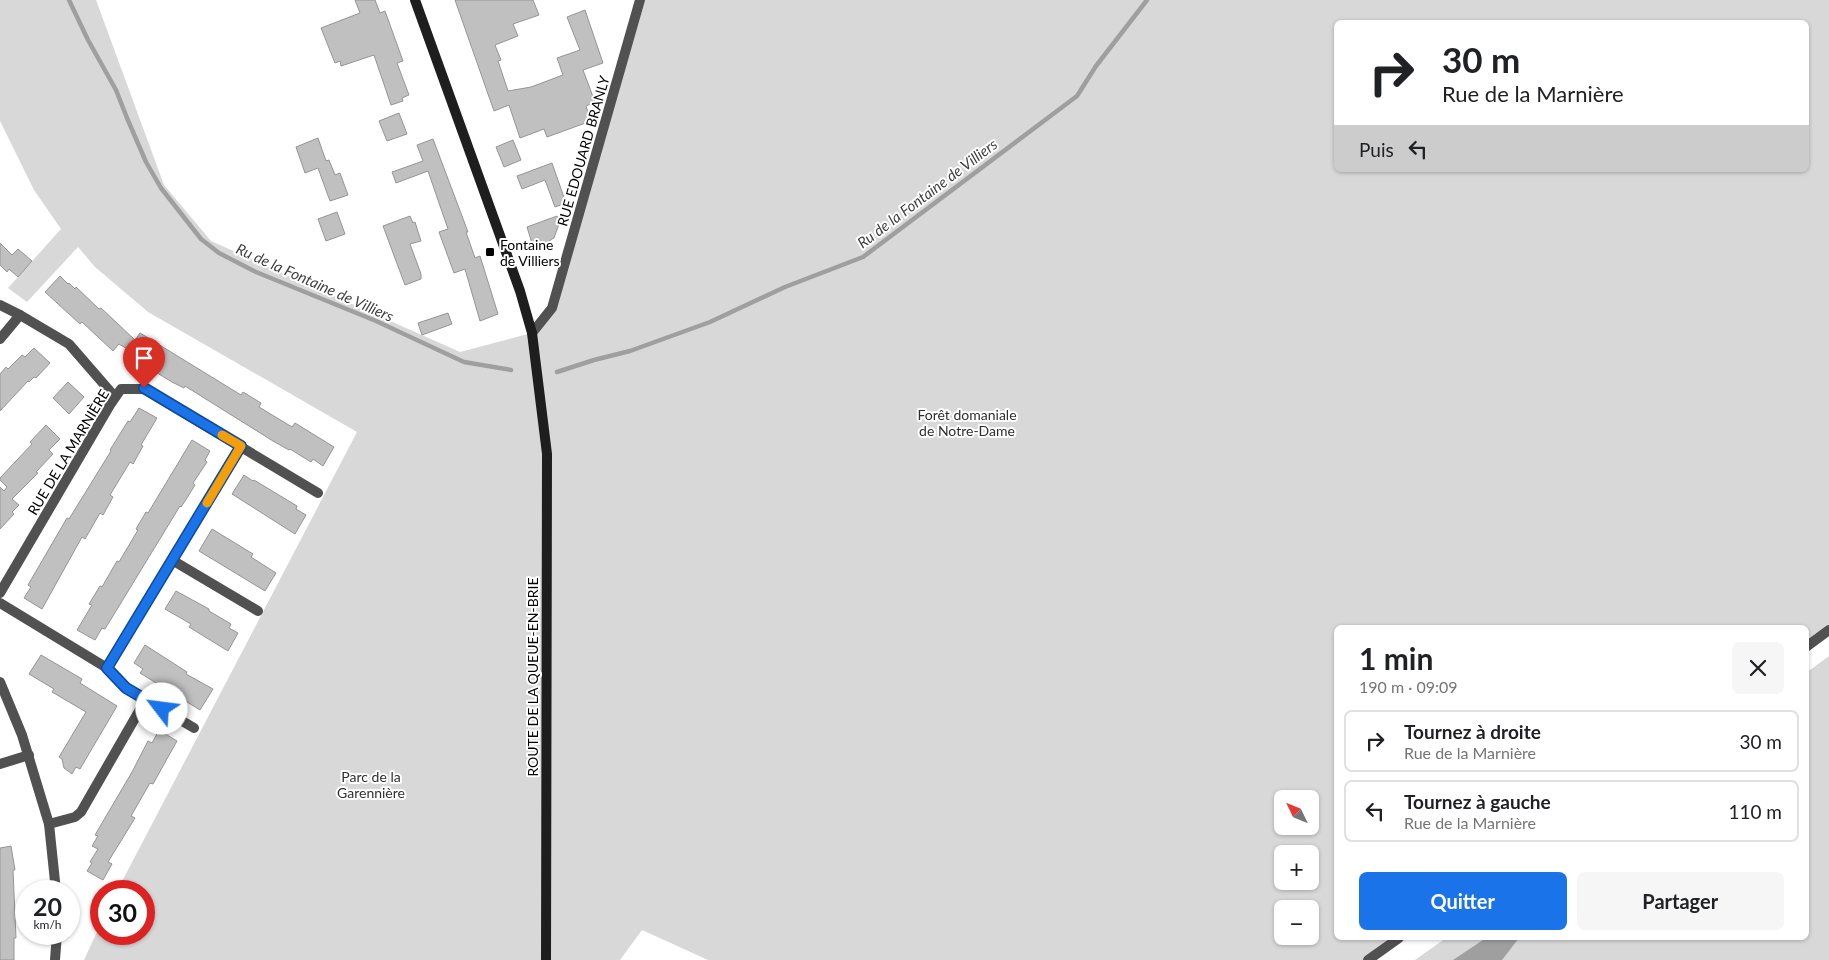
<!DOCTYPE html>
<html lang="fr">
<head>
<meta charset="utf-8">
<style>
  body { margin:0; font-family:Lato,sans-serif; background:#f6f6f6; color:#202124; height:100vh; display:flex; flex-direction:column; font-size:19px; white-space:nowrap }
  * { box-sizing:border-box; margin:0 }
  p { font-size:16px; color:#757577 }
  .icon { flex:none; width:28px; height:28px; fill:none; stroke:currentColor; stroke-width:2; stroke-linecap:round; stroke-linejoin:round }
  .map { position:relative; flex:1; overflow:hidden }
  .drawer { position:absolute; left:1334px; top:625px; width:475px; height:315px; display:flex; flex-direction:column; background:#fff; border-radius:8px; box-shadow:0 1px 4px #0004 }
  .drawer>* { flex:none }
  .hud { position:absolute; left:1334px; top:20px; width:475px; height:152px; border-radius:8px; box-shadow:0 1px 4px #0004; background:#fff; color:#202124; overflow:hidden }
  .needle { width:32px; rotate:313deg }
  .fabs { position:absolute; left:1274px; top:790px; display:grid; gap:10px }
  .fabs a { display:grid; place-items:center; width:45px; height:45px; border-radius:8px; background:#fff; box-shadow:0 1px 4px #0004; font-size:25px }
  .speed { position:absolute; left:15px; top:880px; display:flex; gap:10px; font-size:25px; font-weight:700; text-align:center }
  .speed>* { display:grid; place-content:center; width:65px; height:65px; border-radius:50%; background:#fff; box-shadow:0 1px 4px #0004; line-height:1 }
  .speed small { font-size:12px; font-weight:400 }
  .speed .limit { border:8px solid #d22; background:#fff; color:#111 }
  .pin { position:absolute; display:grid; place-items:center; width:42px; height:42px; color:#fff; margin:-51px -21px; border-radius:50% 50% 50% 0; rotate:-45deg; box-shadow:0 0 5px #0007 }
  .pin .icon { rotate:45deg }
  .me { position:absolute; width:55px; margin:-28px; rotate:300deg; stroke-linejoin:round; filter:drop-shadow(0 0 4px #0008) }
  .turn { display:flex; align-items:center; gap:18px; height:105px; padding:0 25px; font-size:22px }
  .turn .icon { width:65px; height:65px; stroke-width:2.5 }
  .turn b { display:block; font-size:35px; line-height:42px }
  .then { display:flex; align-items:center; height:48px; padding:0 25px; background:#0003; gap:10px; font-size:19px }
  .round { display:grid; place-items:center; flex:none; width:52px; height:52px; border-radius:8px; background:#f6f6f6 }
  .head { display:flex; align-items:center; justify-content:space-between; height:85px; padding:0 25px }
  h1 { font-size:30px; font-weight:700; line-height:38px }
  .button { display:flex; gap:10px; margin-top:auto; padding:10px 25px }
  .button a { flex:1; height:58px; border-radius:8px; background:#1a73e8; color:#fff; font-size:20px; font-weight:700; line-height:58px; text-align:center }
  .button a+a { background:#f6f6f6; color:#202124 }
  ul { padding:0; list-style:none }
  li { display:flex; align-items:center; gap:15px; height:62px; margin:0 10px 8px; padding:0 15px; border:2px solid #e0e0e0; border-radius:8px }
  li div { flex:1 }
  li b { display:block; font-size:19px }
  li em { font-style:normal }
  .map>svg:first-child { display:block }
  .green { fill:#d8d8d8; fill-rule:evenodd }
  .water { fill:#9f9f9f }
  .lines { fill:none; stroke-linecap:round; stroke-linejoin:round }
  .stream { stroke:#9f9f9f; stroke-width:4.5 }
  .building { fill:#c0c0c0; stroke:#959595 }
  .minor { stroke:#515151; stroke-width:10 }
  .tertiary { stroke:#515151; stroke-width:10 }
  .secondary { stroke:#1e1e1e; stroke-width:10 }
  .route-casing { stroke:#114b97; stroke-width:12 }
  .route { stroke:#1a73e8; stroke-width:9 }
  .slow { stroke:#f59e0b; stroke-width:9 }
  .poi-dot { fill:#000; stroke:#fff; stroke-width:2 }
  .labels { text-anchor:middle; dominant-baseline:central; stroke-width:4; stroke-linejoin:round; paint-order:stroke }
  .street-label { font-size:14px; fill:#000; stroke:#fff }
  .poi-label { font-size:14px; fill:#000; stroke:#fff; text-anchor:start }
  .park-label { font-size:14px; fill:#2f2f2f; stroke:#fff }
  .water-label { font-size:15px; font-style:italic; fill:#404040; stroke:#fff }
</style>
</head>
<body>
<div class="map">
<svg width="1829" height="960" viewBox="0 0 1829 960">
  <rect width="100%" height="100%" fill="#fff"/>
  <!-- green -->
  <g class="green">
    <path d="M0,0h96l68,185 47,56 249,111 72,-19 22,-22 91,-311h1184v630l-23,17v-19h-470v310h63l-32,22h-659l-66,-30 -22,30h-536l17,-37v11h43v-43h-27l240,-459 -209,-120 -53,-45 -17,-20 -51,55 -19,-14 53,-59 -27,-39 -34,-69zM1336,22h470v148h-470zM1282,799h28v27h-28zM1282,854h28v27h-28zM1282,909h28v27h-28z"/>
    <polygon points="1829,656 1829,960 1415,960 1446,938 1806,938 1806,673"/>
  </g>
  <!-- water -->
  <polygon class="water" points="1486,938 1519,938 1502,960 1453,960"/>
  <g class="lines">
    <!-- stream -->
    <g class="stream">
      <polyline points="69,0 88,40 116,90 127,118 146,162 161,188 201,239 219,253 256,272 376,321 464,362 511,370"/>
      <polyline points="557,372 594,360 630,351 710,322 785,287 863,257 1077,96 1096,66 1147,0"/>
    </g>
  </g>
  <!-- building -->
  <g class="building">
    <polygon points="355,0 375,0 380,13 385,11 403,61 397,63 409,95 402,98 403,101 391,105 374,55 341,66 340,61 335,63 321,28 360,13"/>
    <polygon points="455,0 533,0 539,15 513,24 518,36 495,45 501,60 498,61 508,91 531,87 563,75 557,58 580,50 567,17 585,10 603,63 583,70 595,102 586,106 591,121 547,137 544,129 520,138 509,105 494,111"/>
    <polygon points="399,113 407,134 387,141 379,121"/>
    <polygon points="318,138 326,161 329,160 335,175 340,173 348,195 330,201 318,168 305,173 296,147"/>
    <polygon points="433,139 468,232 466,232 475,258 480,256 498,314 480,321 465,269 454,273 439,232 448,229 428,171 396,183 392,172 423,161 417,145"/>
    <polygon points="513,140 521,160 504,167 496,147"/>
    <polygon points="552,163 566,203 555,207 545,180 522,189 517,176"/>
    <polygon points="337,212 345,234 326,241 318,219"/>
    <polygon points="410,216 413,223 415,222 421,241 410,244 421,274 421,279 405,285 383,226"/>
    <polygon points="557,216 559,224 554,238 550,240 552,245 534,250 527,227"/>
    <polygon points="0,243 12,255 18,249 32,261 18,277 9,269 7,272 0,265"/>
    <polygon points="60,276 68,284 69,283 75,289 76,287 99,309 101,308 135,340 140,333 241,395 243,392 261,403 259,407 292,427 295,423 334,447 323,466 313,459 311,462 290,449 289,450 273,441 185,386 184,388 172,382 139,362 142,358 119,344 113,351 82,322 80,324 45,292"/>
    <polygon points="448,313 452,324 422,335 418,323"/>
    <polygon points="34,348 50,363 36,378 34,377 29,382 28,381 0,411 0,374 6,367 8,369 22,355 25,357"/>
    <polygon points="68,382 84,397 69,414 53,398"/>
    <polygon points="139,408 157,418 141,445 143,446 133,464 130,462 110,495 113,497 103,515 100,513 85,539 82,537 42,609 24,598 31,587 28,585 67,518 69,519 111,451 110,450 128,421 130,422"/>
    <polygon points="46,425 60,439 49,450 53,454 36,472 38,473 12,499 19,505 12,512 14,514 0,529 0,487 4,491 7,487 0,480 0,478 32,444 30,442"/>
    <polygon points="192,440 210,451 205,460 207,462 193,483 195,485 187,498 181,507 180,506 105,629 102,628 95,640 77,630 92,605 89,604 100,586 102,587 117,561 119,562 138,530 136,529 146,512 148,513"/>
    <polygon points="244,475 253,481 254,480 297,506 296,509 306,515 295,534 232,494"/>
    <polygon points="212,529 253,554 251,557 276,573 265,591 199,551"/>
    <polygon points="176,591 209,609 209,611 231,624 229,628 238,633 228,651 189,627 191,624 165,609"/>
    <polygon points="145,645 187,672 186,674 213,689 200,710 140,673 143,669 134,663"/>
    <polygon points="41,655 82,679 80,683 117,706 80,769 76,767 72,774 64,768 62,759 59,757 86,712 52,692 54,689 29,674"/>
    <polygon points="159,730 177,741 153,784 150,783 131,816 135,818 108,862 112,864 103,880 87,871 92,863 90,862 98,849 92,846 98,836 95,835 132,772 148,741 152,743"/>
    <polygon points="11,846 15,870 13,870 16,938 14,938 14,960 0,960 0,848"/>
  </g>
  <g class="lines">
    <!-- minor -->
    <g class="minor">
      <polyline points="0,305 20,315 69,344 115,397"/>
      <polyline points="532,333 552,308 640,0"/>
      <polyline points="0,339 20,315"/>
      <polyline points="172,560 258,611"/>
      <polyline points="0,593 110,405 121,389 144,389 318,493"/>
      <polyline points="0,603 107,668 127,688 194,728"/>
      <polyline points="107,668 241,446"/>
      <polyline points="0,682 22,735 49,824 56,891"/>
      <polyline points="0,764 29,755"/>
      <polyline points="49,824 75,817 81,812 146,699"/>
      <polyline points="55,960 57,934"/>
    </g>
    <!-- tertiary -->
    <g class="tertiary">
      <polyline points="1806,647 1829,630"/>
      <polyline points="1368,960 1399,938"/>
    </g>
    <!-- secondary -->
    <polyline class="secondary" points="415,0 520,291 532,333 547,454 546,960"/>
  </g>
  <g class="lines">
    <defs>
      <polyline id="route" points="144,388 241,446 107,668 126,688 162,709"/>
    </defs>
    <!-- route casing -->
    <use href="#route" class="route-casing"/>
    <!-- route -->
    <use href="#route" class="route"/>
    <!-- slow -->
    <polyline class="slow" points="207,503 241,446 222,435"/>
  </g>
  <!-- markers -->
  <rect class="poi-dot" x="485" y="247" width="10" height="10" rx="2.5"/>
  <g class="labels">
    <!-- street labels -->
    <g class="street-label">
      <text transform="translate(583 151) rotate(-74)">RUE EDOUARD BRANLY</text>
      <text transform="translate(68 452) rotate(-59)">RUE DE LA MARNIÈRE</text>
      <text transform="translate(532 677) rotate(-90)">ROUTE DE LA QUEUE-EN-BRIE</text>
    </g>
    <!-- poi labels -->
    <g class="poi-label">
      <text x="500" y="244">Fontaine<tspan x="500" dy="16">de Villiers</tspan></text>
    </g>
    <!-- park labels -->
    <g class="park-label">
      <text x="967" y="414">Forêt domaniale<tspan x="967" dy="16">de Notre-Dame</tspan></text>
      <text x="371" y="776">Parc de la<tspan x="371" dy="16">Garennière</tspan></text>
    </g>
    <!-- water labels -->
    <g class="water-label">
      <text transform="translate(927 193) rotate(-37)">Ru de la Fontaine de Villiers</text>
      <text transform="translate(315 282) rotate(24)">Ru de la Fontaine de Villiers</text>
    </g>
  </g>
</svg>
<div class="fabs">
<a><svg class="needle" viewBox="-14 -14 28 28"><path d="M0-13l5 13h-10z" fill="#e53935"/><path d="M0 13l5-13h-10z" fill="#757577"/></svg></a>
<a>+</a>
<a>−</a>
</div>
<div class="speed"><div>20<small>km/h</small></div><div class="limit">30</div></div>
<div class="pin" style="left:144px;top:388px;background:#d93025"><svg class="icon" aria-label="arrive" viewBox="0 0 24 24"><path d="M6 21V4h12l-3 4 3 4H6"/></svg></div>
<svg class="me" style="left:162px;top:709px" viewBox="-20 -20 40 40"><circle r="19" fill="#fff"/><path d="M0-13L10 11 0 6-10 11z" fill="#1a73e8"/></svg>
<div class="hud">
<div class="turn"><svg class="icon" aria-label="right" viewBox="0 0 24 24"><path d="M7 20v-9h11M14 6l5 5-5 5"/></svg><div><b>30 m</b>Rue de la Marnière</div></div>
<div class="then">Puis<svg class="icon" aria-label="left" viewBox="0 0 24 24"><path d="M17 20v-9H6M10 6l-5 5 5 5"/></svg></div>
</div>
<section class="drawer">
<div class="head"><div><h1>1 min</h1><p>190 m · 09:09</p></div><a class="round"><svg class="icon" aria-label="close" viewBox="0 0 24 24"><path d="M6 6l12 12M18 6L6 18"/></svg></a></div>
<ul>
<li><svg class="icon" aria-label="right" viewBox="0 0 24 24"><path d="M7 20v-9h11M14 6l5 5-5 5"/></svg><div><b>Tournez à droite</b><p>Rue de la Marnière</p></div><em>30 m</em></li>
<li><svg class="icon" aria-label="left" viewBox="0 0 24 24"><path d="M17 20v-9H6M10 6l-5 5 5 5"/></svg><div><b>Tournez à gauche</b><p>Rue de la Marnière</p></div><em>110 m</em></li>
</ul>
<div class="button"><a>Quitter</a><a>Partager</a></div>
</section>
</div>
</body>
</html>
